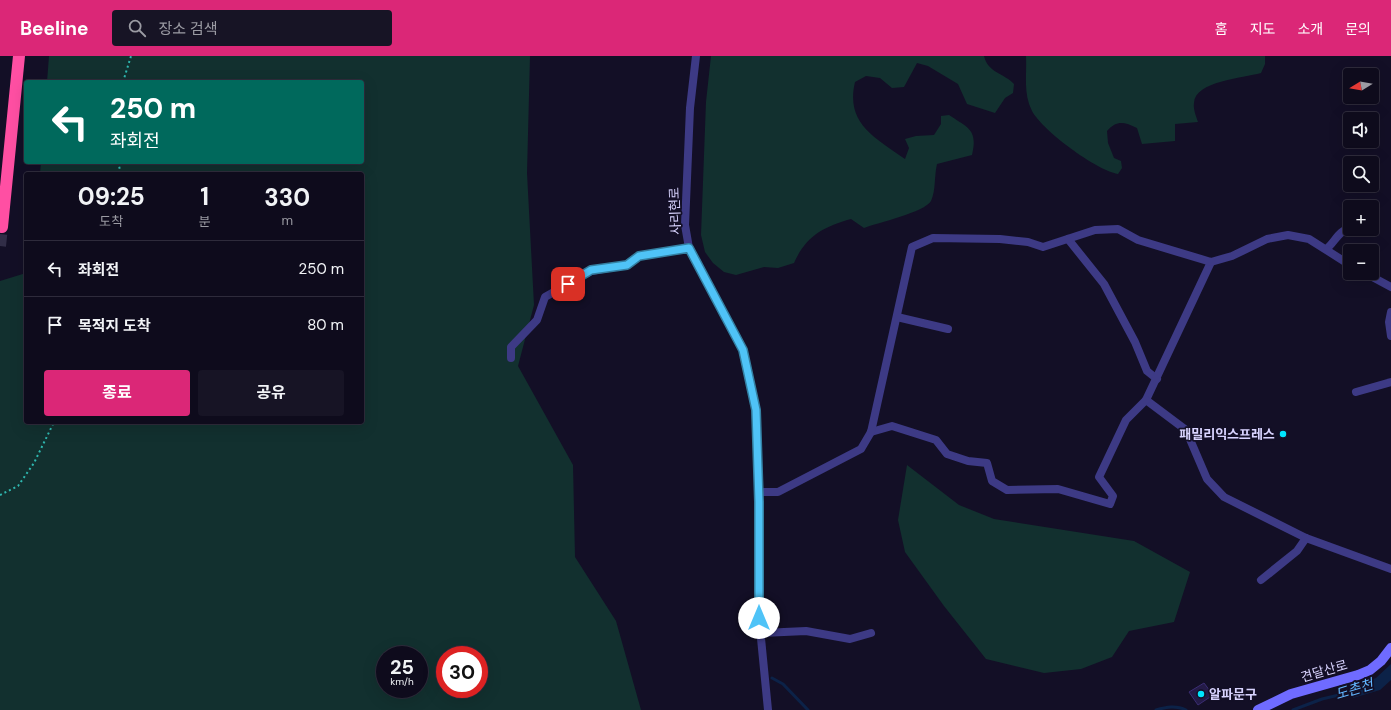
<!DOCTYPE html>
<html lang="ko">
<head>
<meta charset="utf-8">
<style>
  body { margin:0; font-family:"DM Sans","Noto Sans KR",sans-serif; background:#171425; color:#f1f3f6; height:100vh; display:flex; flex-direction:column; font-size:15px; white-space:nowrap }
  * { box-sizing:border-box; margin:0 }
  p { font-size:13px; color:#9b9ba3 }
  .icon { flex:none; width:22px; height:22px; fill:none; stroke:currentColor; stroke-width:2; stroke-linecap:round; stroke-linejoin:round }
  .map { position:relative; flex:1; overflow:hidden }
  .drawer { position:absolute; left:24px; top:116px; width:340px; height:252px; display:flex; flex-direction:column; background:#0e0b1c; border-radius:4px; box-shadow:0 4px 16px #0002,0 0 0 1px #2e2b3b }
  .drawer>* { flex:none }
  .hud { position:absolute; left:24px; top:24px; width:340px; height:84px; border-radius:4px; box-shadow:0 4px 16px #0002,0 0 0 1px #2e2b3b; background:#00695c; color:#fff; overflow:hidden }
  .needle { width:26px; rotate:259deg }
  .tools { position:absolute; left:1343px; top:12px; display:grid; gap:8px }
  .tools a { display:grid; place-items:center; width:36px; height:36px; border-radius:4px; background:#0e0b1c; box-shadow:0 4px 16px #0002,0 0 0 1px #2e2b3b; font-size:20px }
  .speed { position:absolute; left:376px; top:590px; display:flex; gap:8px; font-size:20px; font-weight:700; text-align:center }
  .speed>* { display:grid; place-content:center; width:52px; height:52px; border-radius:50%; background:#0e0b1c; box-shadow:0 4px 16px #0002,0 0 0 1px #2e2b3b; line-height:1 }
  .speed small { font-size:10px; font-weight:400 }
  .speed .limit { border:6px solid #d22; background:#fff; color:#111 }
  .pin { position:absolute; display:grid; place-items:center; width:34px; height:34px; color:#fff; margin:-17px; border-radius:8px; box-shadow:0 2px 6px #0006 }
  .me { position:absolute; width:44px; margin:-22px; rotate:0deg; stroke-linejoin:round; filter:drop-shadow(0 0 3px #0008) }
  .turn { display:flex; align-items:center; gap:14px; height:84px; padding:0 20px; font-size:18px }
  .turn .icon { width:52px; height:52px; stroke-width:2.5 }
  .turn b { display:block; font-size:28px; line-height:34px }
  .eta { display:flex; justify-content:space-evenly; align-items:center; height:68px; text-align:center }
  .eta b { font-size:24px; font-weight:700; line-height:28px }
  .primary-button { display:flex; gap:8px; margin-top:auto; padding:8px 20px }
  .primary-button a { flex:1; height:46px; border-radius:4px; background:#db2777; color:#fff; font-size:16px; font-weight:700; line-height:46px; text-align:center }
  .primary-button a+a { background:#171425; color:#f1f3f6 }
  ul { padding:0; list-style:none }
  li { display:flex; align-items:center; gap:12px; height:56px; padding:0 20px; border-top:1px solid #2e2b3b }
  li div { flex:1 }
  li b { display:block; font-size:15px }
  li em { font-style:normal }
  header { display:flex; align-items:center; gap:24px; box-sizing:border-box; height:56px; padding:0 20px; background:#db2777; color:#fff }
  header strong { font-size:19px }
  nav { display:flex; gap:22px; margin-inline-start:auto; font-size:14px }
  .search { width:280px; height:36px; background:#171425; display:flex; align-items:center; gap:10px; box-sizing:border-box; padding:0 14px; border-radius:4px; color:#9b9ba3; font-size:15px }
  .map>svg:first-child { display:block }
  .green { fill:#12302f; fill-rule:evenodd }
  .water { fill:#0c2248 }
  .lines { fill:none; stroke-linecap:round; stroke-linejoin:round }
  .stream { stroke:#0c2248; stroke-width:3 }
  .building { fill:#241b47; stroke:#3b2d73 }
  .highway-tunnel { stroke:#312d47; stroke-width:12; stroke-dasharray:12 6; stroke-linecap:butt }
  .path { stroke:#2fb8b0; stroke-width:2; stroke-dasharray:2 3; stroke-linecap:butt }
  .street { stroke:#3d3a85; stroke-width:8 }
  .secondary { stroke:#6f6bff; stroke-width:10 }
  .highway { stroke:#ff4fa3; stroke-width:12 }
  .route-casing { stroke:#337fa1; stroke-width:10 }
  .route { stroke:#4fc3f7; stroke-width:7 }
  .poi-dot { fill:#00e5ff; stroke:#130f26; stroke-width:1.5 }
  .labels { text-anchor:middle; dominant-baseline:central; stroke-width:3.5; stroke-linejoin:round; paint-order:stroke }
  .street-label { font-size:13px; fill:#d9d4ff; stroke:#130f26 }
  .poi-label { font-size:13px; font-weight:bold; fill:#d9d4ff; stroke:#130f26; text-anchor:end }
  .water-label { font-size:14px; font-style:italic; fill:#62b6ff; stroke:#130f26 }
</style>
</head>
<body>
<header>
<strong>Beeline</strong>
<div class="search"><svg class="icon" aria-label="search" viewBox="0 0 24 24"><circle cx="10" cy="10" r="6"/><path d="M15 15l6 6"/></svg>장소 검색</div>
<nav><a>홈</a><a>지도</a><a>소개</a><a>문의</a></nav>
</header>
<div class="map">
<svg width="1391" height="654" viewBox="0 0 1391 654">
  <rect width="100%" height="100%" fill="#130f26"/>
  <!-- green -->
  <g class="green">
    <path d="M49,0h481l-3,117 7,132 -16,61 55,99 2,92 41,64 25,89h-641v-429l26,-8v149h336v-248h-322l1,-12h321v-80h-315zM385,599h34v34h-34zM445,599h34v34h-34z"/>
    <path d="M711,0h273c4,17 20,17 30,28l-1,9 -8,5 -10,15 -28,-9 -9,-20 -30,-18 -11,-3 -13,24 -12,1 -12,-10 -14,-2 -11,6c-10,42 21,56 50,77l4,-11 -4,-9 11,-3 18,-1 7,-11v-8l8,-1c19,13 29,14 23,40l-35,9c-3,13 -1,26 -6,37 -6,11 -54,22 -67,27l-13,-9c-28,8 -45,17 -57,44l-16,5 -14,-1 -28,8 -12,-3 -11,-9 -8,-11 -4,-17 5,-133z"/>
    <path d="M1026,0h239v8l-4,9c-18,5 -66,8 -67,30 -1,6 2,13 4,19l-23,2v17l-33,3 -5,-16c-13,-6 -20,-8 -30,3l1,12 6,15 7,3 1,7 -4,6c-22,-4 -75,-43 -86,-63 -9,-18 -5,-36 -6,-55z"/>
    <polygon points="907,409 959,449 994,463 1134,485 1190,516 1174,566 1129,575 1112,601 1081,613 1044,617 986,603 944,550 905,496 898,464"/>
  </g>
  <!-- water -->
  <polygon class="water" points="1391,608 1391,624 1380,634 1353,642 1353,630 1376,622"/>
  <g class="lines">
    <!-- stream -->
    <g class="stream">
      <polyline points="772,622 783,628 808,654"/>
      <path d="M1156,654c10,-3 20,-5 30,0"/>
      <polyline points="1293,654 1322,643 1356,635"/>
    </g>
  </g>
  <!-- building -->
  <polygon class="building" points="1204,627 1213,639 1198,649 1189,636"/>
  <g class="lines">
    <!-- highway-tunnel -->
    <polyline class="highway-tunnel" points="0,190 2,171"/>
    <!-- path -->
    <g class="path">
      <polyline points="123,26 131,0"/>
      <polyline points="118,106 121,118"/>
      <polyline points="0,439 18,430 34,407 54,366"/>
    </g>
    <!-- street -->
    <g class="street">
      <polyline points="696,0 690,52 685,169 689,192 743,294 756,354 759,446 759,562 768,654"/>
      <polyline points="1068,183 1104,228 1135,286 1147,315 1157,323"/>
      <path d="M1326,193c8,-5 13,-20 24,-20"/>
      <polyline points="1211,206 1146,344 1186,374 1207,423 1224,441 1306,482 1391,513"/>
      <polyline points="1365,217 1391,231"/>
      <polyline points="1391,256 1389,266 1391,280"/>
      <polyline points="897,261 948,273"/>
      <polyline points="511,302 511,291 537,264 545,241 591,215 627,209 639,200 689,192"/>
      <polyline points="1356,336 1391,326"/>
      <polyline points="871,376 892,370 936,384 947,398 968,405 987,407 992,425 1007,434 1058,433 1110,448 1113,440 1099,421 1126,364 1146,344"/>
      <polyline points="759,436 778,436 861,393 871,376 912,191 933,182 1000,183 1028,186 1043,191 1095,174 1118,173 1138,184 1211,206 1232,200 1267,183 1288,179 1309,183 1350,209"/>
      <polyline points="1261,524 1297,495 1306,482"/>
      <polyline points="760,577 806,575 850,583 871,577"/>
    </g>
    <!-- secondary -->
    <polyline class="secondary" points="1258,654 1291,638 1358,619 1370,614 1381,605 1391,592"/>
    <!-- highway -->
    <polyline class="highway" points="2,171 19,0"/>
  </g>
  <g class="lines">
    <defs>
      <polyline id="route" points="568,228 591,214 627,209 639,200 689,192 743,294 756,354 759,446 759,562"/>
    </defs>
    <!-- route casing -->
    <use href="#route" class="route-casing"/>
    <!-- route -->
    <use href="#route" class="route"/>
  </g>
  <!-- markers -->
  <g class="poi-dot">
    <circle cx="1283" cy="378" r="4"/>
    <circle cx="1201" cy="638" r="4"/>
  </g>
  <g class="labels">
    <!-- street labels -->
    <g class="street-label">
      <text transform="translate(675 155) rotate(-92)">사리현로</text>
      <text transform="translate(1324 615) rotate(-16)">견달산로</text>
    </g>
    <!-- poi labels -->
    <g class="poi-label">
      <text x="1275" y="378">패밀리익스프레스</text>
      <text x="1209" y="638" text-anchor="start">알파문구</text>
    </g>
    <!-- water labels -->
    <g class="water-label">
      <text transform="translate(1354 633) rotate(-17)">도촌천</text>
    </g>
  </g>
</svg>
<div class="tools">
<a><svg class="needle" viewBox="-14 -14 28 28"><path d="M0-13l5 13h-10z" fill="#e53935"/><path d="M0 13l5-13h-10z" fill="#9b9ba3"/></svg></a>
<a><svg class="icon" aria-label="sound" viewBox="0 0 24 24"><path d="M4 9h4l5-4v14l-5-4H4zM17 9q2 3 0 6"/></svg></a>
<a><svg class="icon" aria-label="search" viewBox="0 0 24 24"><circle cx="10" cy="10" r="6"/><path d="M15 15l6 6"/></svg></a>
<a>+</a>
<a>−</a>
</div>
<div class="speed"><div>25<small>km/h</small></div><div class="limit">30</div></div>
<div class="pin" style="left:568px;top:228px;background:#d93025"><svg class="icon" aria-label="arrive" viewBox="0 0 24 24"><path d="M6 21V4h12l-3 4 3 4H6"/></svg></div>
<svg class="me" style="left:759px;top:562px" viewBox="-20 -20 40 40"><circle r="19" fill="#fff"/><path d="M0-13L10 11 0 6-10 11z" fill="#4fc3f7"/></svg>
<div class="hud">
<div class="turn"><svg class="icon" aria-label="left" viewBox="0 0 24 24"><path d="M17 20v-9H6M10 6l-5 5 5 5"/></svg><div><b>250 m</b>좌회전</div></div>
</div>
<section class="drawer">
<div class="eta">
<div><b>09:25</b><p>도착</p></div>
<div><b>1</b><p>분</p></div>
<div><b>330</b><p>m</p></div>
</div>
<ul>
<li><svg class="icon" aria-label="left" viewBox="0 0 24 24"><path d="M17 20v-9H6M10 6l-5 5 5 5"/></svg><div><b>좌회전</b></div><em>250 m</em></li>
<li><svg class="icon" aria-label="arrive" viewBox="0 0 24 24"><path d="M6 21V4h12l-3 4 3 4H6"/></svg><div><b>목적지 도착</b></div><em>80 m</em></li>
</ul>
<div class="primary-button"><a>종료</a><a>공유</a></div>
</section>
</div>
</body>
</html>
